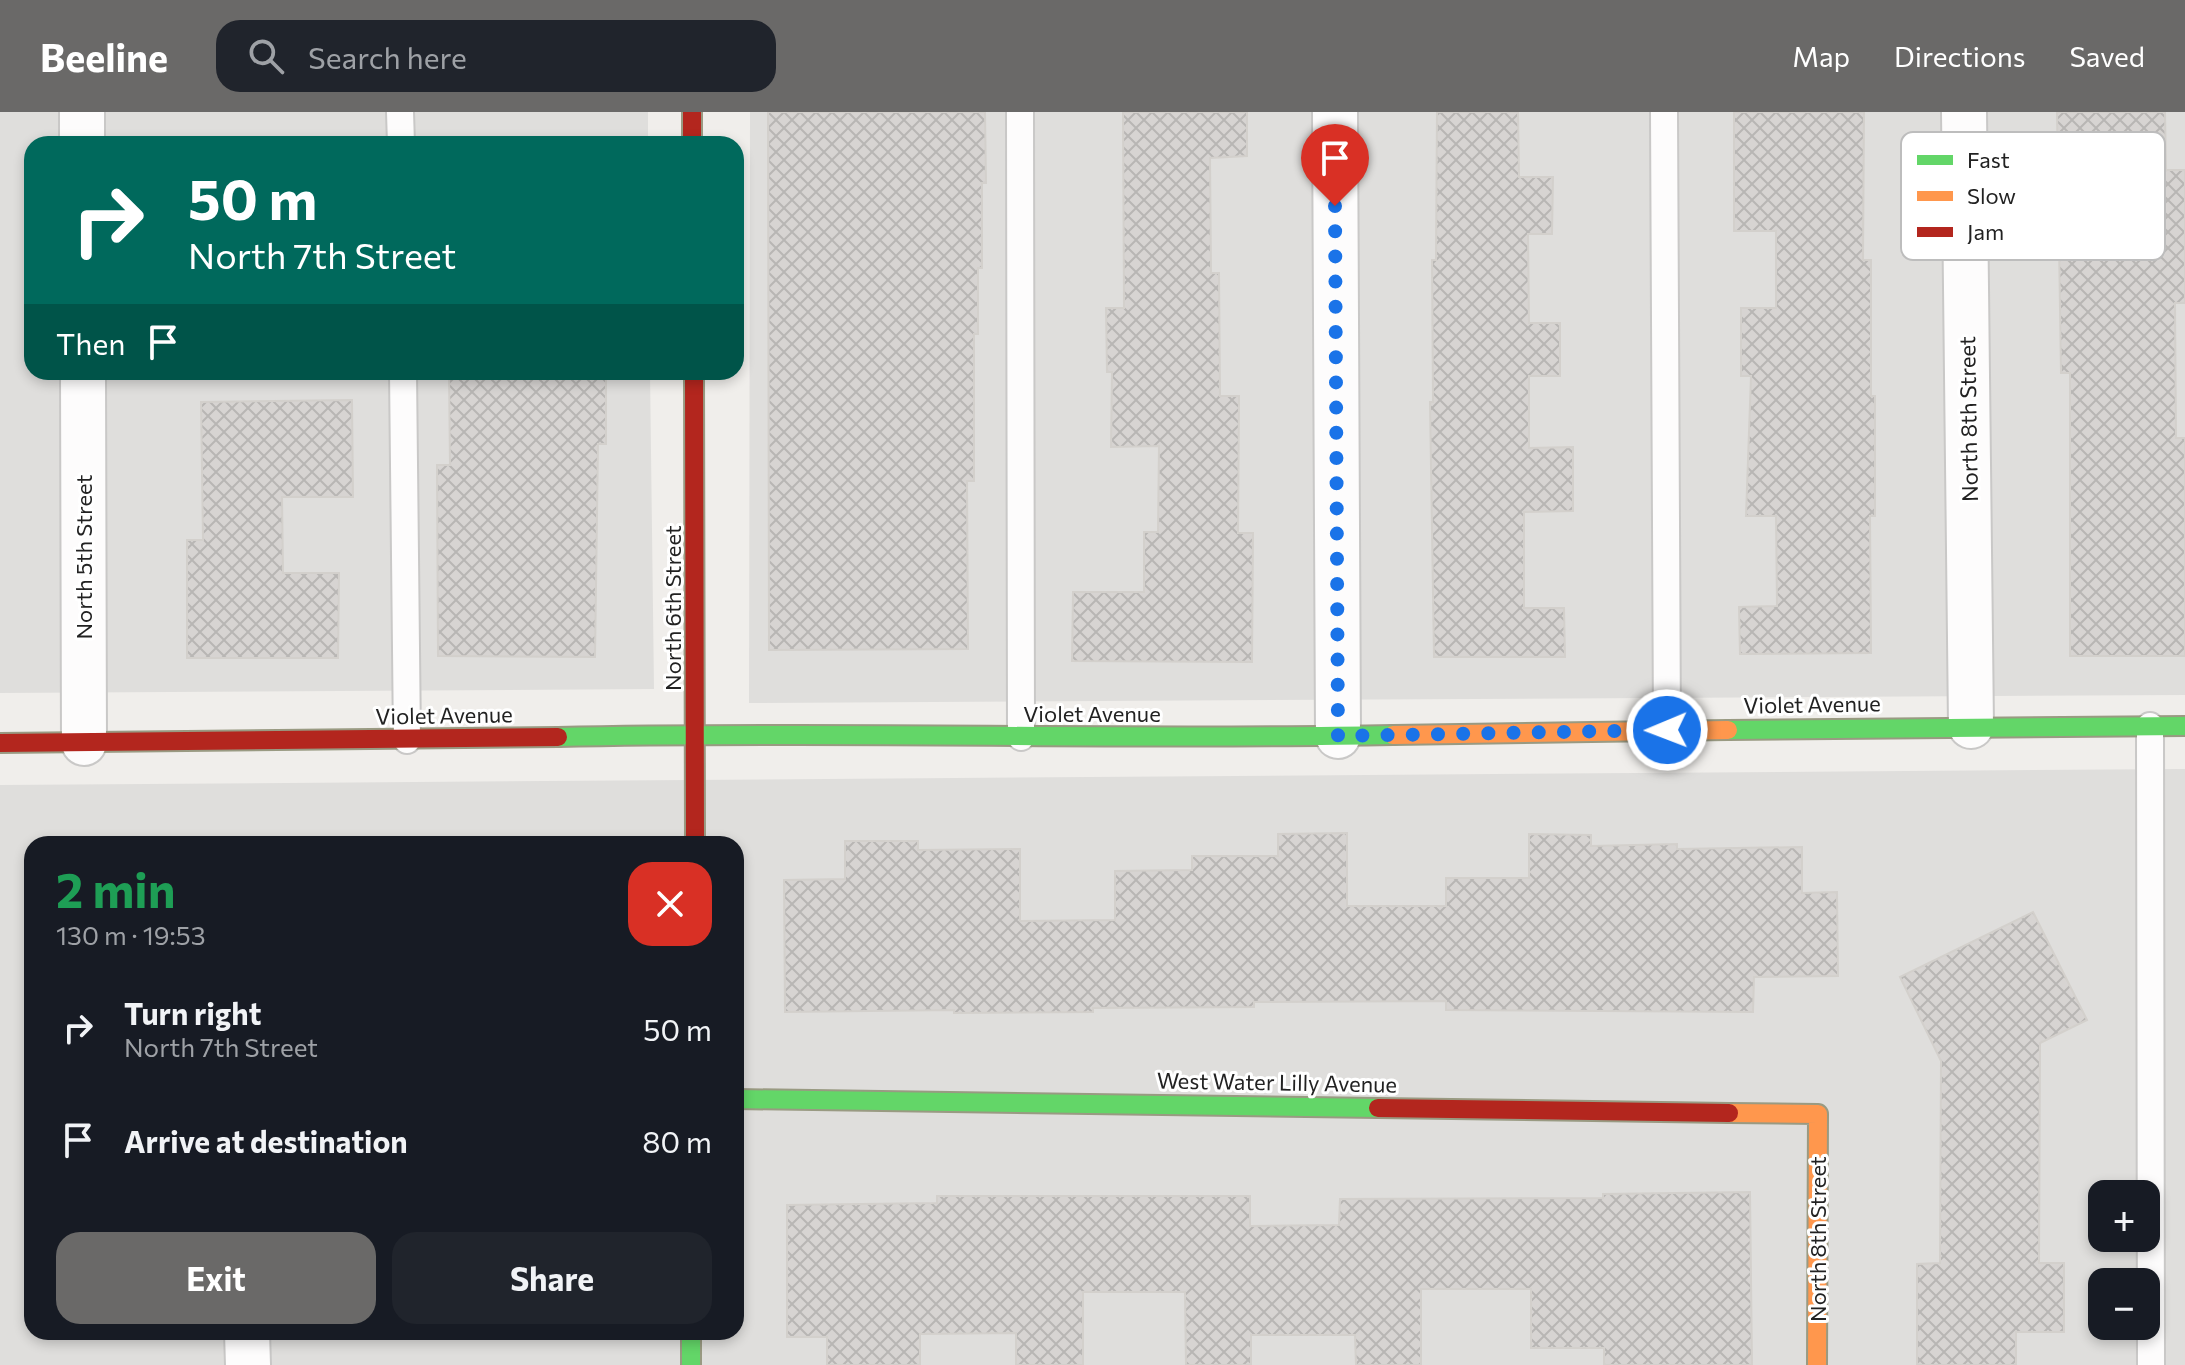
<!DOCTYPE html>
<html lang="en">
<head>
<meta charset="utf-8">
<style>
  body { margin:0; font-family:Commissioner,sans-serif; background:#20242c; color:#f1f3f6; height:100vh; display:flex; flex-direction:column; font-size:30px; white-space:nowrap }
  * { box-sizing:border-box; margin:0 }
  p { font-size:26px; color:#9ea1a6 }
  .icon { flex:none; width:44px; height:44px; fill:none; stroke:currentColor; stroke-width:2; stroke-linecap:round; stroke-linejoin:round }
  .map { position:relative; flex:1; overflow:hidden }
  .details { position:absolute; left:24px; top:724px; width:720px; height:504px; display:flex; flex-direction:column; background:#171b24; border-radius:24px; box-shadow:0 4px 12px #0003 }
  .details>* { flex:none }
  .top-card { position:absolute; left:24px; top:24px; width:720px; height:244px; border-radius:24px; box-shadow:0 4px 12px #0003; background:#00695c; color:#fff; overflow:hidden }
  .fabs { position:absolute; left:2088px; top:1068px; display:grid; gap:16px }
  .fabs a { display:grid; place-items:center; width:72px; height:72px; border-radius:16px; background:#171b24; box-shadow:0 4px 12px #0003; font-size:40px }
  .pin { position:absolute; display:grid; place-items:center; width:68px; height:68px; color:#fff; margin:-82px -34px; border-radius:50% 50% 50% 0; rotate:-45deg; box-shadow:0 0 8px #0007 }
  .pin .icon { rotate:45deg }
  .me { position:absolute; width:88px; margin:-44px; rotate:269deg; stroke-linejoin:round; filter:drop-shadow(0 0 6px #0008) }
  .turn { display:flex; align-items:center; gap:28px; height:168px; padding:0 32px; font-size:36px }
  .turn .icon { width:104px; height:104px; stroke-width:2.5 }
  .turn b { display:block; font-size:56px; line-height:68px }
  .then { display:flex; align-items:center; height:76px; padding:0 32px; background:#0003; gap:16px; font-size:30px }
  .round { display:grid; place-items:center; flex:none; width:84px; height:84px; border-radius:24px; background:#20242c }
  .summary { display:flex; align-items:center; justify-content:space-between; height:136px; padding:0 32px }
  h1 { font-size:48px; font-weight:700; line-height:60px; color:#1e9e55 }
  .button { display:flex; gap:16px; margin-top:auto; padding:16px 32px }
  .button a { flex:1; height:92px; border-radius:24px; background:#6a6968; color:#fff; font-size:32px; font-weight:700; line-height:92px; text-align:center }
  .button a+a { background:#20242c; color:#f1f3f6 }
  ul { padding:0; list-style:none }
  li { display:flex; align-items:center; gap:24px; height:112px; padding:0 32px }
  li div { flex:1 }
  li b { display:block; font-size:30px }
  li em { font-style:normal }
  header { display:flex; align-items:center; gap:48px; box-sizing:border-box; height:112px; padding:0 40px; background:#6a6968; color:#fff }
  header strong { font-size:38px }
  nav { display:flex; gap:44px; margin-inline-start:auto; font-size:28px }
  .search { width:560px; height:72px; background:#20242c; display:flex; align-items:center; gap:20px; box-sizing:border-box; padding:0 28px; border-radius:24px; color:#9ea1a6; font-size:30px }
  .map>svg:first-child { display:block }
  .residential { fill:#dfdedc; fill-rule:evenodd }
  .building { fill:url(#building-cross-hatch); stroke:#d3d0cc; stroke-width:2 }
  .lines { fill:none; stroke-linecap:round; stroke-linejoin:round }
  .lane-casing { stroke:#c9c8c7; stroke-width:30 }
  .street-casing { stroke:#c9c8c7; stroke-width:48 }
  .fast-casing { stroke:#999a82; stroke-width:22 }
  .slow-casing { stroke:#999a82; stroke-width:22 }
  .jam-casing { stroke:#999a82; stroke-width:22 }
  .lane { stroke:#fdfcfc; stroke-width:26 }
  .street { stroke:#fdfcfc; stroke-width:44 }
  .fast { stroke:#63d668; stroke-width:18 }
  .slow { stroke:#ff974d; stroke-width:18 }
  .jam { stroke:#b3261e; stroke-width:18 }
  .route { stroke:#1a73e8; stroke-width:14; stroke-dasharray:0 25.2 }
  .labels { text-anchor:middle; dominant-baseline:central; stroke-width:6; stroke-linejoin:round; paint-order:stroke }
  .street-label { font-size:22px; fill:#222; stroke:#fff }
  .key { fill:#fff; stroke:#bdbdbd; stroke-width:2 }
  .key-label { font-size:22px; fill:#222 }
</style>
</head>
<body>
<header>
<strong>Beeline</strong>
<div class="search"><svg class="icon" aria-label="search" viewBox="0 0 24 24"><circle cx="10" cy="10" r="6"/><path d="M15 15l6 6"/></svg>Search here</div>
<nav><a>Map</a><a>Directions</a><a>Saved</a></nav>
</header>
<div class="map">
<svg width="2185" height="1253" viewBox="0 0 2185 1253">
  <defs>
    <pattern id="building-cross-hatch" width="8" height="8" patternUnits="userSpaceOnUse" patternTransform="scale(2)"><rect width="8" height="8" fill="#d7d4d2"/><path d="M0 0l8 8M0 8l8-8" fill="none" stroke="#b8b6b4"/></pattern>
  </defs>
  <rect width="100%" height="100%" fill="#f0eeeb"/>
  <!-- residential -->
  <g class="residential">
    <polygon points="0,0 648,0 648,32 32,32 32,260 650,260 654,577 0,581"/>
    <polygon points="750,0 2185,0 2185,583 749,591"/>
    <path d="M2185,657v596h-2185v-580zM32,732h704v488h-704zM2102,1082h44v44h-44zM2102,1170h44v44h-44z"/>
  </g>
  <!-- building -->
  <g class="building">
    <polygon points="768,0 985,0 986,71 982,71 982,156 978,156 978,222 974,222 974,369 967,369 968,537 769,538"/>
    <polygon points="1123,0 1247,0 1247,44 1210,46 1211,161 1219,161 1220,284 1239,284 1238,421 1253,421 1252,550 1072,549 1073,480 1144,480 1144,420 1158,420 1159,334 1111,335 1112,260 1107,260 1106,196 1124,196"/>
    <polygon points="1437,0 1518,0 1519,65 1553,65 1552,122 1528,122 1529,211 1560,211 1560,264 1529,264 1529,336 1573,335 1573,399 1524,400 1524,496 1564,496 1565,545 1434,545 1430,290 1433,290 1432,148 1436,148"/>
    <polygon points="1734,0 1864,0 1863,148 1871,148 1871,284 1875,284 1875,404 1870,404 1871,541 1740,542 1739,495 1777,494 1776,404 1746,404 1751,264 1741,264 1741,196 1776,196 1776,119 1734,119"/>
    <polygon points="2057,0 2165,0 2166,58 2185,58 2185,191 2175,191 2176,326 2185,326 2185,544 2070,544 2070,261 2061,261"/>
    <polygon points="449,260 606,260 606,332 598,332 595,545 438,544 437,353 450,353"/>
    <polygon points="352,288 353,385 282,385 283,461 339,461 338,546 187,546 187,428 203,428 201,290"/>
    <polygon points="1347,721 1347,794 1446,794 1446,766 1529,766 1529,722 1591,723 1591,734 1677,732 1677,737 1802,735 1802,781 1837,780 1838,864 1754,865 1753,900 1446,898 1446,889 1254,890 1254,895 1093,896 1093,900 954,901 954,898 785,900 784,768 845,767 845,729 918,729 918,738 1020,737 1020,809 1115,808 1115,759 1192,758 1192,744 1278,744 1278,722"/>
    <polygon points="2033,800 2087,908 2040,931 2039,1151 2064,1151 2064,1220 2016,1220 2016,1253 1917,1253 1917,1152 1940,1151 1941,949 1900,865"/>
    <polygon points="1750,1080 1752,1253 1604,1253 1604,1236 1531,1236 1531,1177 1421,1177 1421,1253 1356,1253 1355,1223 1251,1223 1251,1253 1186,1253 1185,1180 1083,1180 1083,1253 1016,1253 1016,1221 920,1222 920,1253 827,1253 827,1225 787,1225 787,1093 937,1091 937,1084 1250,1084 1250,1114 1339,1113 1340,1087 1603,1086 1603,1082"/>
  </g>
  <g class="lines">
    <defs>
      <g id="lane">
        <polyline points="400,0 401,32"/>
        <polyline points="1020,0 1021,625"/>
        <polyline points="1664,0 1667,618"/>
        <polyline points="403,260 407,628"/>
        <polyline points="2150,614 2151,1253"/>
      </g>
      <g id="street">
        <polyline points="82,0 82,32"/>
        <polyline points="1335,0 1338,624"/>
        <polyline points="1964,0 1971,614"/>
        <polyline points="83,260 84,631"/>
        <polyline points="247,1220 248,1253"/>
      </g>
      <g id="fast">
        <polyline points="1728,618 2185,614"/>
        <path d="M558,625c278,-6 556,3 835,-2"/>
        <polyline points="736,987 1378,996"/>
        <polyline points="691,1220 691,1253"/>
      </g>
      <g id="slow">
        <polyline points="1393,623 1728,618"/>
        <polyline points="1729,1001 1818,1002 1817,1253"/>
      </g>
      <g id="jam">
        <polyline points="692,0 692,32"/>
        <polyline points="694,260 695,732"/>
        <polyline points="0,631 558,625"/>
        <polyline points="1378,996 1729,1001"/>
      </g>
    </defs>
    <!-- lane casing -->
    <use href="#lane" class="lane-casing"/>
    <!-- street casing -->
    <use href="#street" class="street-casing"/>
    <!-- fast casing -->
    <use href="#fast" class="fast-casing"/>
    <!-- slow casing -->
    <use href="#slow" class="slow-casing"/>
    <!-- jam casing -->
    <use href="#jam" class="jam-casing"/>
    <!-- lane -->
    <use href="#lane" class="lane"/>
    <!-- street -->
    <use href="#street" class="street"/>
    <!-- fast -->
    <use href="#fast" class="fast"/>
    <!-- slow -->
    <use href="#slow" class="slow"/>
    <!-- jam -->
    <use href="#jam" class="jam"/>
  </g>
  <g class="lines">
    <!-- route -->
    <polyline class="route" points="1335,94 1338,624 1667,618"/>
  </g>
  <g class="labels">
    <!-- street labels -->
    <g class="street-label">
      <text transform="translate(1968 307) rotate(-91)">North 8th Street</text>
      <text transform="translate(83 445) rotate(-90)">North 5th Street</text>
      <text transform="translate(672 496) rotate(-90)">North 6th Street</text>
      <text transform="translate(1812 592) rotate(-1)">Violet Avenue</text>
      <text x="1092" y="601">Violet Avenue</text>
      <text transform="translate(444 603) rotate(-1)">Violet Avenue</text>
      <text transform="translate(1277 970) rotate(1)">West Water Lilly Avenue</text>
      <text transform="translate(1817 1127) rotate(-90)">North 8th Street</text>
    </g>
  </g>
  <!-- legend -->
  <rect x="1901" y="20" width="264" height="128" rx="12" class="key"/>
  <rect x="1917" y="43" width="36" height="10" fill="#63d668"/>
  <rect x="1917" y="79" width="36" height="10" fill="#ff974d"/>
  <rect x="1917" y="115" width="36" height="10" fill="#b3261e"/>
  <g class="key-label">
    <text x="1967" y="56">Fast</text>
    <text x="1967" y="92">Slow</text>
    <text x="1967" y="128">Jam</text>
  </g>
</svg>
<div class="fabs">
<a>+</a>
<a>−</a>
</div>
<div class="pin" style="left:1335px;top:94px;background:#d93025"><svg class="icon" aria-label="arrive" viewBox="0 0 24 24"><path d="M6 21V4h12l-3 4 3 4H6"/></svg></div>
<svg class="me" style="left:1667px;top:618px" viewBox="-20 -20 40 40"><circle r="17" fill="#1a73e8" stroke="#fff" stroke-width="3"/><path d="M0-11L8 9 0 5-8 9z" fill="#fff"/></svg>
<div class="top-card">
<div class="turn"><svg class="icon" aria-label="right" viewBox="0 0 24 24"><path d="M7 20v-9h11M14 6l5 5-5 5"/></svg><div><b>50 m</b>North 7th Street</div></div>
<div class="then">Then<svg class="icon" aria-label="arrive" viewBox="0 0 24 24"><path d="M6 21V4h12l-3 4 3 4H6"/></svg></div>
</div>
<section class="details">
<div class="summary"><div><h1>2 min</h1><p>130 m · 19:53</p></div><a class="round" style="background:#d93025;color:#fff"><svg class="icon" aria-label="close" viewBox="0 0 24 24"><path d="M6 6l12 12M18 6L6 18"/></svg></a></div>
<ul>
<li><svg class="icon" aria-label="right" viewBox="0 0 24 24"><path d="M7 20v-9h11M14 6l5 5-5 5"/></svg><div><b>Turn right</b><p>North 7th Street</p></div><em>50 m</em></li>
<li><svg class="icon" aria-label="arrive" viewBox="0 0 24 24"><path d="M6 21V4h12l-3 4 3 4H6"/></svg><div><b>Arrive at destination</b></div><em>80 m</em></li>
</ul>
<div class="button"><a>Exit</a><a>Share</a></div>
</section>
</div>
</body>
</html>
